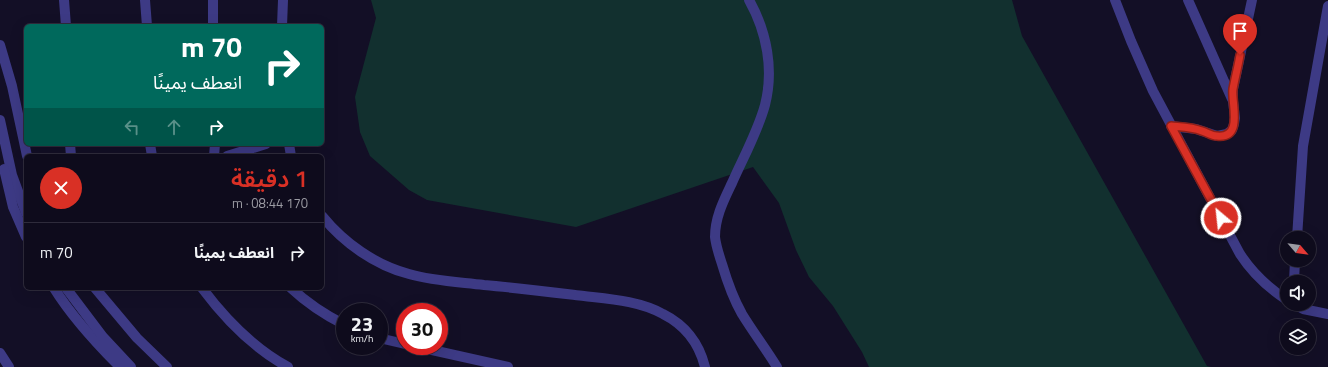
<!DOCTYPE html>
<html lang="ar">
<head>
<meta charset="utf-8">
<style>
  body { margin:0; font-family:"Titillium Web","Noto Sans Arabic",sans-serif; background:#1c1929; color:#f1f3f6; direction:rtl; height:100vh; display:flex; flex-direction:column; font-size:15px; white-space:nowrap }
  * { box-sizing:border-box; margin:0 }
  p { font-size:13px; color:#9b9ba3 }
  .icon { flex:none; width:22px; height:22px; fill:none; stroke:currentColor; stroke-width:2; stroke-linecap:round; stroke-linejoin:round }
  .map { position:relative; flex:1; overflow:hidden; direction:ltr }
  .side { position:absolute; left:24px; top:154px; width:300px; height:136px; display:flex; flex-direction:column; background:#0e0b1c; border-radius:6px; box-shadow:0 4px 16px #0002,0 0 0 1px #2e2b3b; direction:rtl }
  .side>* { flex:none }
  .hud { position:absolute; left:24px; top:24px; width:300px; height:122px; border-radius:6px; box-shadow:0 4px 16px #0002,0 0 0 1px #2e2b3b; direction:rtl; background:#00695c; color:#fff; overflow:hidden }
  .needle { width:26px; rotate:118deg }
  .tools { position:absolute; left:1280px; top:231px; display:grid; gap:8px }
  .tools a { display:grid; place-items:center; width:36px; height:36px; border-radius:50%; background:#0e0b1c; box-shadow:0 4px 16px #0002,0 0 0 1px #2e2b3b; font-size:20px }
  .speed { position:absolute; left:336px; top:303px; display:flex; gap:8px; font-size:20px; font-weight:700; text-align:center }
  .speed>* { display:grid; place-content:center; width:52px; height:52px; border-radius:50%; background:#0e0b1c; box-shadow:0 4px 16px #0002,0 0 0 1px #2e2b3b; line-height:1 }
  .speed small { font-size:10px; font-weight:400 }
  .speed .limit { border:6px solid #d22; background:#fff; color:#111 }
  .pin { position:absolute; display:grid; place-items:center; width:34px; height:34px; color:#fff; margin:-41px -17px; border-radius:50% 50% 50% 0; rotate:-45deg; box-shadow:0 0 4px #0007 }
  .pin .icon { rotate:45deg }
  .me { position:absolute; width:44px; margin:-22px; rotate:332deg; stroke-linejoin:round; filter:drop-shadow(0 0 3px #0008) }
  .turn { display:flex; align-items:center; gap:14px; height:84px; padding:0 16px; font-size:18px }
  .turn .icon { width:52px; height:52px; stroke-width:2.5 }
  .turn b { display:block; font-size:28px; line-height:34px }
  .lanes { display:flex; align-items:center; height:38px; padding:0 16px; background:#0003; justify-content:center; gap:20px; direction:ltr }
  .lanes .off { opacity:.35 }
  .round { display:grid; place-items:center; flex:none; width:42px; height:42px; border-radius:21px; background:#1c1929 }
  .summary { display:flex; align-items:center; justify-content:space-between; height:68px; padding:0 16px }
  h1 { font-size:24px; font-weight:600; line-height:30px; color:#d93025 }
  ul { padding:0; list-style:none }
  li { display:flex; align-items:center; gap:12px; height:60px; padding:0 16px; border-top:1px solid #2e2b3b }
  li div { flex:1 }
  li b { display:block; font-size:15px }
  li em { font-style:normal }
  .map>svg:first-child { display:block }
  .green { fill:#12302f }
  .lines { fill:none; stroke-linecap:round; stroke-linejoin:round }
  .minor { stroke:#3d3a85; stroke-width:10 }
  .route-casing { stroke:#8d1f18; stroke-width:10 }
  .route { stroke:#d93025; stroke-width:7 }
</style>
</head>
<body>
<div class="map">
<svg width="1328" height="367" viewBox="0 0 1328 367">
  <rect width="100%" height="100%" fill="#130f26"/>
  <!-- green -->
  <polygon class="green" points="371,0 1012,0 1022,36 1207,366 1211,367 869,367 862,352 833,306 809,277 796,250 779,203 753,167 576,227 427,200 409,190 370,156 360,132 355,97 376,18"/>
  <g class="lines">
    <!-- minor -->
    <g class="minor">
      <polyline points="64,0 66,26"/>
      <polyline points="145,0 147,26"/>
      <path d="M749,0c18,32 25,70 16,105 -7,26 -22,53 -33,78 -8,17 -17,34 -17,54 1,9 4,18 7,27 5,17 11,34 20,50 11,18 24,35 35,53"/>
      <path d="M1115,0l16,41 22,50 87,163c13,20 27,33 47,46"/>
      <polyline points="1188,0 1232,99"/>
      <polyline points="213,26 213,0"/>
      <polyline points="282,26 283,0"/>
      <polyline points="0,45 12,86 27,156"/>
      <polyline points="0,120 12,175 26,213"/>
      <polyline points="1171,126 1196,129 1217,136 1227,134 1232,130 1234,124 1235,118 1233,101 1233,89 1252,0"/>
      <polyline points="70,144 71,156"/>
      <polyline points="150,144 152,156"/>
      <polyline points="289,144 291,156"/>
      <polyline points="214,156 215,144"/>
      <polyline points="227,156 266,144"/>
      <polyline points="4,169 13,207 26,237"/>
      <path d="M322,216c22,27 53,49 87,58 24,7 50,8 75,11 33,3 66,7 100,11 26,3 56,5 79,18 22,11 36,29 42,53"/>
      <polyline points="1297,238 1303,146 1328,6"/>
      <polyline points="1294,282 1295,260"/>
      <path d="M54,288c18,29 42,55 66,79"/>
      <polyline points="66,288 103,337 131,367"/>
      <polyline points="95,288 137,338 167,367"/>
      <path d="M202,288c24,32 51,60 86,79"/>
      <path d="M291,288c16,15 34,27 54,37"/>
      <polyline points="1294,304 1303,309 1328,314"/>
      <polyline points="379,338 405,344"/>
      <polyline points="414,346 508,367"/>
      <polyline points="0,353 9,367"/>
    </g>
  </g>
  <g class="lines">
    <defs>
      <path id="route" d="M1221,218l-50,-92c11,1 21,1 31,5 5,1 9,5 15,5 27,3 14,-33 16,-47 2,-11 5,-22 7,-34"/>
    </defs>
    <!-- route casing -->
    <use href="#route" class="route-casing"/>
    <!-- route -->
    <use href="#route" class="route"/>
  </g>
</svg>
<div class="tools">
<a><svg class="needle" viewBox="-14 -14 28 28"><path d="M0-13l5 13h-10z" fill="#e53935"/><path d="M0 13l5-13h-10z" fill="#9b9ba3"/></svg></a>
<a><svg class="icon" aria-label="sound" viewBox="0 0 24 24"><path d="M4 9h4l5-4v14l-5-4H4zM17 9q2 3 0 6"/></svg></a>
<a><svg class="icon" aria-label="layers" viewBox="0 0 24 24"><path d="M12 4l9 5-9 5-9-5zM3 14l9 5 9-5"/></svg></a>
</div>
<div class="speed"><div>23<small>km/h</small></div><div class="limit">30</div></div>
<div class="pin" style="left:1240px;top:55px;background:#d93025"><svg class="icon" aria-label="arrive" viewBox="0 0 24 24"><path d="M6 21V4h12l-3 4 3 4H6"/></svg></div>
<svg class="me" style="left:1221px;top:218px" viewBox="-20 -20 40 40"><circle r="17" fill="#d93025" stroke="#fff" stroke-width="3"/><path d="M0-11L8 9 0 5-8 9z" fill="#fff"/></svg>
<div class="hud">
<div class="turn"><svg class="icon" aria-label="right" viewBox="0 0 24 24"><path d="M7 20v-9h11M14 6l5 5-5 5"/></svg><div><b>70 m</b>انعطف يمينًا</div></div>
<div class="lanes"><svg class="icon off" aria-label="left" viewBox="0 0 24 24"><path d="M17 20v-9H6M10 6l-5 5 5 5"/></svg><svg class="icon off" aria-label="ahead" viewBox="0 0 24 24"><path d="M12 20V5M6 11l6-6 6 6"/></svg><svg class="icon" aria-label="right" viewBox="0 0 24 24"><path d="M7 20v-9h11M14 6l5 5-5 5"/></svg></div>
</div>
<section class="side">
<div class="summary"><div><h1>1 دقيقة</h1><p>170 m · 08:44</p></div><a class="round" style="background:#d93025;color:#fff"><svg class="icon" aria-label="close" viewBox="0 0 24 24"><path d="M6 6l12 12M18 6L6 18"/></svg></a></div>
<ul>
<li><svg class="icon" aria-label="right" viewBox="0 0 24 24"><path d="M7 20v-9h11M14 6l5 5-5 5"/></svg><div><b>انعطف يمينًا</b></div><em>70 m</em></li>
</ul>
</section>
</div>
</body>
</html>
